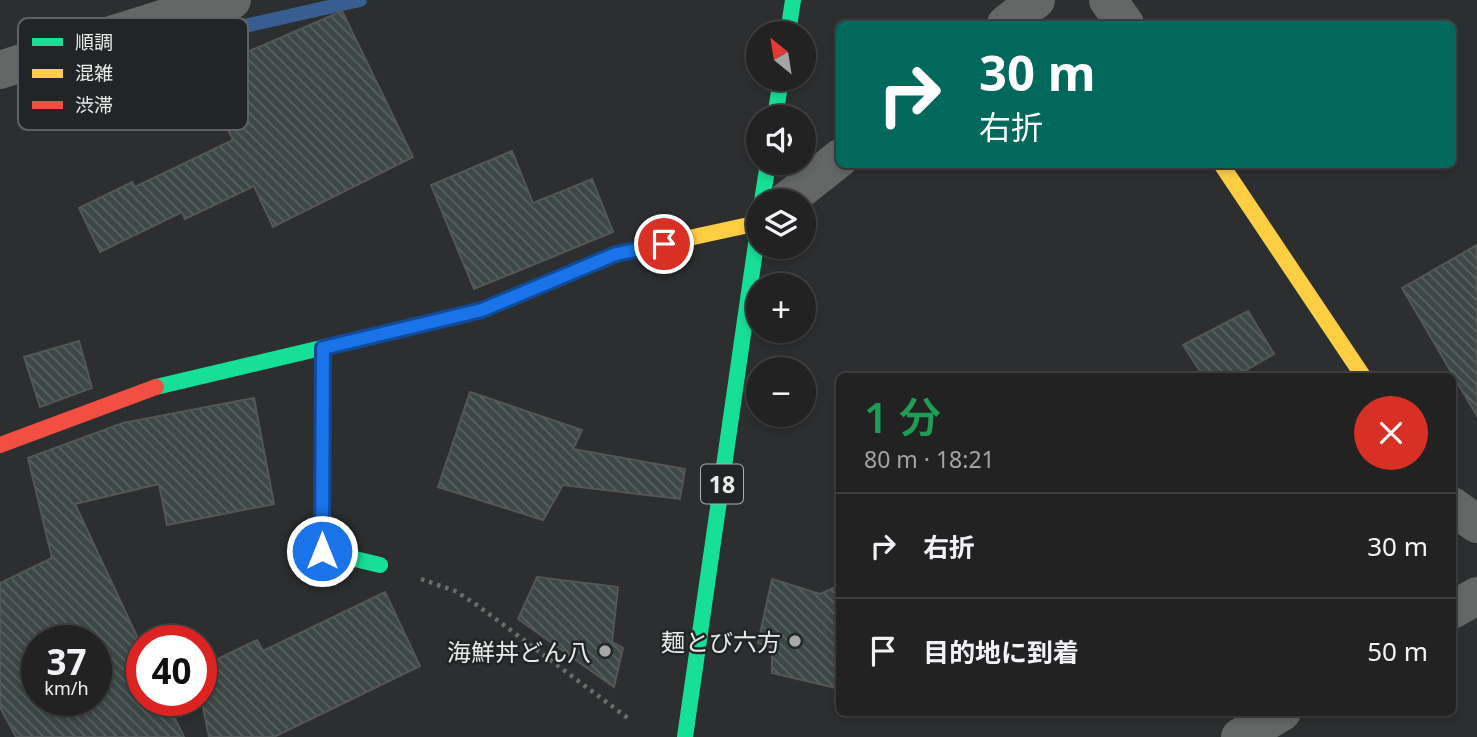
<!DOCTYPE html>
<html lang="ja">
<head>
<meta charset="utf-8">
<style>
  body { margin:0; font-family:"Noto Sans","Noto Sans JP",sans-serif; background:#2e2f30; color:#f1f3f6; height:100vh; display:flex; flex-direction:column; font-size:26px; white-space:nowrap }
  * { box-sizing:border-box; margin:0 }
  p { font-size:23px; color:#a2a4a6 }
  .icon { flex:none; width:38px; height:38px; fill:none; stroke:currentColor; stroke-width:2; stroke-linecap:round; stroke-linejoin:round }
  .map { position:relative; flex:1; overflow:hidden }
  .panel { position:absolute; left:836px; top:373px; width:620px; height:343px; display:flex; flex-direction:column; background:#222223; border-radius:10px; box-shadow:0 4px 10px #0003,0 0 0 2px #3f3f41 }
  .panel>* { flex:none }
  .guide { position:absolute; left:836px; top:21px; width:620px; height:147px; border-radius:10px; box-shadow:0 4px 10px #0003,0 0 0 2px #3f3f41; background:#00695c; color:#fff; overflow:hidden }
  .needle { width:46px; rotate:330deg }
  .fabs { position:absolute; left:746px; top:21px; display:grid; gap:14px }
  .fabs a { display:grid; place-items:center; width:70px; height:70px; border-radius:50%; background:#222223; box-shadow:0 4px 10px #0003,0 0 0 2px #3f3f41; font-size:35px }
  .speed { position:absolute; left:21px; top:625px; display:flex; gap:14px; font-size:35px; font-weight:700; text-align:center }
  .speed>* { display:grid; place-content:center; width:91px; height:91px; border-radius:50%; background:#222223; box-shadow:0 4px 10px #0003,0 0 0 2px #3f3f41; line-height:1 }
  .speed small { font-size:18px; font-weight:400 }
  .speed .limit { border:10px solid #d22; background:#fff; color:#111 }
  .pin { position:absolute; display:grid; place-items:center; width:60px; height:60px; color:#fff; margin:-30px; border:4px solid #fff; border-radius:50%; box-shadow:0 2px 7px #0007 }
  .me { position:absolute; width:77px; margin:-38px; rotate:0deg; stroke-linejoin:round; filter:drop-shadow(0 0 5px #0008) }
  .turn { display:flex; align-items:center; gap:24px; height:147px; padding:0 28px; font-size:32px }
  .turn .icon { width:91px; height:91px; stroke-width:2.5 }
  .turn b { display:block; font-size:49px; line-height:60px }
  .round { display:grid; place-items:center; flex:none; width:74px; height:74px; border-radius:37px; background:#2e2f30 }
  .headline { display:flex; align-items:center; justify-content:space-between; height:119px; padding:0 28px }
  h1 { font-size:42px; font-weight:600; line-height:52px; color:#1e9e55 }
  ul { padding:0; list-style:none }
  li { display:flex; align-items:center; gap:21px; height:105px; padding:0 28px; border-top:2px solid #3f3f41 }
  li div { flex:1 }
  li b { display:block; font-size:26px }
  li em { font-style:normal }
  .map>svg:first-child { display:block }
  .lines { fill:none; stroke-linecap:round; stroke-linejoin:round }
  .stream { stroke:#385d90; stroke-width:14 }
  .building { fill:url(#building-back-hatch); stroke:#555656; stroke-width:2; fill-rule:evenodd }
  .path { stroke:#6b6c6c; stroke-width:4.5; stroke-dasharray:3.5 5; stroke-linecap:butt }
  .street { stroke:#656666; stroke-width:38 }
  .fast { stroke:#16e098; stroke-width:16 }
  .slow { stroke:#ffcf43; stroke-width:16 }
  .jam { stroke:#f24e42; stroke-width:16 }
  .route-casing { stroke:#114b97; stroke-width:18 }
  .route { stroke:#1a73e8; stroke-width:12 }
  .poi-dot { fill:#a7a9a9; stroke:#222526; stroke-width:2.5 }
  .labels { text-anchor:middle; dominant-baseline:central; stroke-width:5; stroke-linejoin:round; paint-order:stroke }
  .shield { fill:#222526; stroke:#adb0b0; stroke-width:2 }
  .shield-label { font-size:23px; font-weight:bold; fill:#e9ebeb }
  .poi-label { font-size:24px; fill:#e9ebeb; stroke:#222526; text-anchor:end }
  .key { fill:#222526; stroke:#5e6061; stroke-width:2 }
  .key-label { font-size:19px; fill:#e9ebeb }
</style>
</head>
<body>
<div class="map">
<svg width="1477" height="737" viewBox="0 0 1477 737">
  <defs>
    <pattern id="building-back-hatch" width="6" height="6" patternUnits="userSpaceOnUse" patternTransform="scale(1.75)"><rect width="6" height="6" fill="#3c4746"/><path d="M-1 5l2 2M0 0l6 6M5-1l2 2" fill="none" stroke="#586261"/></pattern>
  </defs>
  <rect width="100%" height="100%" fill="#2d2e2f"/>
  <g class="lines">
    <!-- stream -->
    <polyline class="stream" points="81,63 360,0"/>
  </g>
  <!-- building -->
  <g class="building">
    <polygon points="342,11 413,157 273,227 254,186 185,219 182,212 100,252 79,208 132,182 135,187 233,140 201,72"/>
    <polygon points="512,151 533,203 592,179 613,232 474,289 431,185"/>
    <polygon points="1477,245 1477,416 1402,288"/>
    <polygon points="1248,311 1274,354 1236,376 1203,376 1183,345"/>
    <polygon points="79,341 92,388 40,407 24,357"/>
    <polygon points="470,392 582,430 573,449 685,469 680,499 563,485 543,520 438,487"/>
    <path d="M254,398l20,106 -107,21 -8,-41 -84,20 67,143v53h24l18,37h-168l-16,-30v-124l52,-25 -24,-100 95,-35zM37,640h59v60h-59z"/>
    <polygon points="537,577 618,587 612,642 623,648 614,687 518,619"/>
    <polygon points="772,579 820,594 840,585 840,689 772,673 772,648 758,643"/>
    <polygon points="385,592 420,666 274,737 209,737 201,698 201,667 257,640 263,651"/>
  </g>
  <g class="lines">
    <!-- path -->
    <polyline class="path" points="421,579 455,591 477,605 629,719"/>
    <!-- street -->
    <g class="street">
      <polyline points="1108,0 1125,24"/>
      <polyline points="1006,24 1036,0"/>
      <polyline points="0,70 203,6 232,0"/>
      <polyline points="786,201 840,158"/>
      <polyline points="1452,506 1477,524"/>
      <polyline points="1452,610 1477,596"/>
      <polyline points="1240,737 1282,712"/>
    </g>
    <!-- fast -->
    <g class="fast">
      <polyline points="788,33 793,0"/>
      <polyline points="775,117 781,79"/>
      <polyline points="762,201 768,163"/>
      <polyline points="323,348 322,551 380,565"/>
      <polyline points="156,387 482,310 616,254 652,246"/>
      <polyline points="685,737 758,230"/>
    </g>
    <!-- slow -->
    <g class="slow">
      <polyline points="1221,164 1363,376"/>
      <polyline points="652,246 758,223"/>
    </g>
    <!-- jam -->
    <polyline class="jam" points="0,445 156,387"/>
  </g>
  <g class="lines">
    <defs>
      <polyline id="route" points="322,551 323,348 482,310 616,254 664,244"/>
    </defs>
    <!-- route casing -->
    <use href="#route" class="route-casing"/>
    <!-- route -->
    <use href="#route" class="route"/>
  </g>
  <!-- markers -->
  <g class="poi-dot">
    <circle cx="795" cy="641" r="7"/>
    <circle cx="605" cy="651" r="7"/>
  </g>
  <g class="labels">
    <!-- shield labels -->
    <rect class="shield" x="701" y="464.5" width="42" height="39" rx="5"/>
    <g class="shield-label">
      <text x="722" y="484">18</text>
    </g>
    <!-- poi labels -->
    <g class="poi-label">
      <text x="781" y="641">麺とび六方</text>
      <text x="591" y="651">海鮮丼どん八</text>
    </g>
  </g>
  <!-- legend -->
  <rect x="18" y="18" width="230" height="112" rx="10" class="key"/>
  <rect x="32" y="38" width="31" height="8" fill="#16e098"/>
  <rect x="32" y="69" width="31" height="9" fill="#ffcf43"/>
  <rect x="32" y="101" width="31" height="8" fill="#f24e42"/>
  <g class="key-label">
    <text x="75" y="49">順調</text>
    <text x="75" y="80">混雑</text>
    <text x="75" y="112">渋滞</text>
  </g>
</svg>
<div class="fabs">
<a><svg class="needle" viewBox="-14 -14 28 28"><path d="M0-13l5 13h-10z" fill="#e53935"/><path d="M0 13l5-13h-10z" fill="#a2a4a6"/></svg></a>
<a><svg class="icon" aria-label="sound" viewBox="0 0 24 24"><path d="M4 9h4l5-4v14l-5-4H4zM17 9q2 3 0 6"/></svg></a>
<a><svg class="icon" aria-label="layers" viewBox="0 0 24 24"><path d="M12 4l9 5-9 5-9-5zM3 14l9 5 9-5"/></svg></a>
<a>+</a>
<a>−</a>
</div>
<div class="speed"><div>37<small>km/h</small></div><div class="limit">40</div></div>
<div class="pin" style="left:664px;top:244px;background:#d93025"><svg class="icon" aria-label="arrive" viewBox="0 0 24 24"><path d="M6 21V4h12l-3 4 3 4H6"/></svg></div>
<svg class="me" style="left:322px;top:551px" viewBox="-20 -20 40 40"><circle r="17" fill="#1a73e8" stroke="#fff" stroke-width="3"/><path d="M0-11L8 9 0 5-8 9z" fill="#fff"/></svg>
<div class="guide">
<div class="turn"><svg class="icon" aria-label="right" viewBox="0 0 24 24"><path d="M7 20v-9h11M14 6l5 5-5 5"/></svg><div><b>30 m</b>右折</div></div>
</div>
<section class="panel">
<div class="headline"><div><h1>1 分</h1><p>80 m · 18:21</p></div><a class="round" style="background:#d93025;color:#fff"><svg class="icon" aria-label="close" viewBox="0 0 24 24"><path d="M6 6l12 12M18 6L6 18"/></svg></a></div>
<ul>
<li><svg class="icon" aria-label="right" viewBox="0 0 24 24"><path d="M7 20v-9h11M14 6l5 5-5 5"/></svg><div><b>右折</b></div><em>30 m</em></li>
<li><svg class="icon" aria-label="arrive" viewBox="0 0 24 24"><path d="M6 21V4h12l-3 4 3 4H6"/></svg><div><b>目的地に到着</b></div><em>50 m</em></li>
</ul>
</section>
</div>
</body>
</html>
